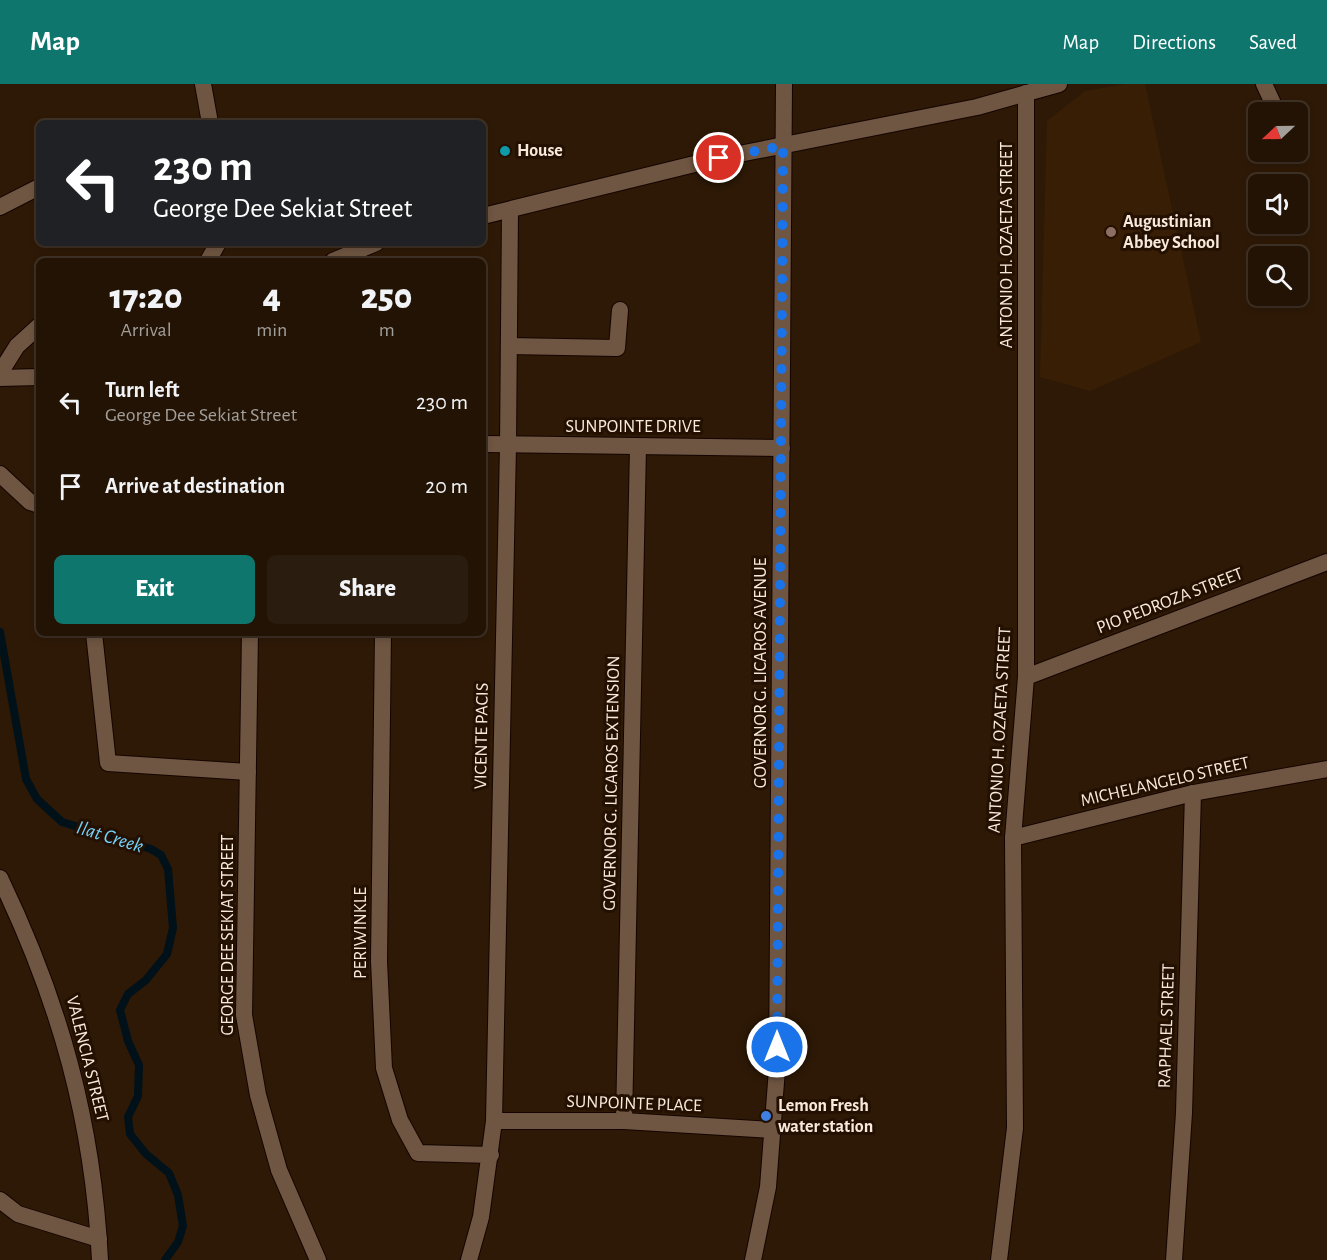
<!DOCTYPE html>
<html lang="en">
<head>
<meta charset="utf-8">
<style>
  body { margin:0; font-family:"Alegreya Sans",sans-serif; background:#2a1c0e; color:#f1f3f6; height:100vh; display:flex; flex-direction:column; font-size:22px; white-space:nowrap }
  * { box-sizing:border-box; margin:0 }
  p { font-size:20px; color:#a29e9a }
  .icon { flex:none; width:33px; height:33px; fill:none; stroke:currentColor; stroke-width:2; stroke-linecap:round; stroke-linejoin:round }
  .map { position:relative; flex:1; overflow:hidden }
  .side { position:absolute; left:36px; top:174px; width:450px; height:378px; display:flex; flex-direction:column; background:#221304; border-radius:9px; box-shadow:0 3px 9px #0003,0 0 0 2px #3f3226 }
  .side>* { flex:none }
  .banner { position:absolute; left:36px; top:36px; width:450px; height:126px; border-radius:9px; box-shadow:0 3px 9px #0003,0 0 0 2px #3f3226; background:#202124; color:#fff; overflow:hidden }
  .needle { width:39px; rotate:248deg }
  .buttons { position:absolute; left:1248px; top:18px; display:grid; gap:12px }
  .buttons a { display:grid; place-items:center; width:60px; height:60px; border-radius:9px; background:#221304; box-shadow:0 3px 9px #0003,0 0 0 2px #3f3226; font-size:30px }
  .pin { position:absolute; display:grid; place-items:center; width:51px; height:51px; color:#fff; margin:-26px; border:3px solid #fff; border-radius:50%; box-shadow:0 2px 6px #0007 }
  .me { position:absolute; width:66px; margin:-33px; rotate:0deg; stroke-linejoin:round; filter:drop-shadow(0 0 4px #0008) }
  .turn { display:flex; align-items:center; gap:21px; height:126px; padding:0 18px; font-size:27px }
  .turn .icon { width:78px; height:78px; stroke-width:2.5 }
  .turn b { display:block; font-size:42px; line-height:51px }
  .eta { display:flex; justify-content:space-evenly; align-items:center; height:102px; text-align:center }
  .eta b { font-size:36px; font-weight:800; line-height:42px }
  .primary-button { display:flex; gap:12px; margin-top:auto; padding:12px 18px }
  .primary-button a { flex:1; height:69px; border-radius:9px; background:#0f766e; color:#fff; font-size:24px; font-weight:800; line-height:69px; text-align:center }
  .primary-button a+a { background:#2a1c0e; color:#f1f3f6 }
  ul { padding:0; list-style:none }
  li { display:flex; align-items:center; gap:18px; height:84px; padding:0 18px }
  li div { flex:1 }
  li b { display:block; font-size:22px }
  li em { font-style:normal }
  header { display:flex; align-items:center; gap:36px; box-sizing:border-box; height:84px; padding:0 30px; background:#0f766e; color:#fff }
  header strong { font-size:28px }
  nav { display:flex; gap:33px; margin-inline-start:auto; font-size:21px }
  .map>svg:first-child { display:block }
  .built { fill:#381e05 }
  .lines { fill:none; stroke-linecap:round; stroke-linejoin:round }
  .stream { stroke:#011119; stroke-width:8 }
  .minor-casing { stroke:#150400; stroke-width:18 }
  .tertiary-casing { stroke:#150400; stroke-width:18 }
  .minor { stroke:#6f5642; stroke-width:16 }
  .tertiary { stroke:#6f5642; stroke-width:16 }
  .route { stroke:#1a73e8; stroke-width:10; stroke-dasharray:0 18 }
  .culture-dot { fill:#0f9aa8; stroke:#241000; stroke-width:2 }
  .education-dot { fill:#8d6e63; stroke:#241000; stroke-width:2 }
  .shop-dot { fill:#3f7fe0; stroke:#241000; stroke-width:2 }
  .labels { text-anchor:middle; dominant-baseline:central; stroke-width:6; stroke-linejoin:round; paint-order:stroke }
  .poi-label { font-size:18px; font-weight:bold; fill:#f8e9dd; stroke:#241000; text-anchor:start }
  .street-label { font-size:18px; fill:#f8e9dd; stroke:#241000 }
  .water-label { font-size:20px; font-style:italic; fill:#74d4fe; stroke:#241000 }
</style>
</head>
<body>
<header>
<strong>Map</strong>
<nav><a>Map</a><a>Directions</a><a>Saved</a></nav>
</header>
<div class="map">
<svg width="1327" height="1176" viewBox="0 0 1327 1176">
  <rect width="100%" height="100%" fill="#2e1906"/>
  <!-- built -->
  <polygon class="built" points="1125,0 1145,0 1201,258 1090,307 1040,293 1047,37 1085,7"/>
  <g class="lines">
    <!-- stream -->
    <polyline class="stream" points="0,548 26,695 37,715 62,738 151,765 161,771 168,785 173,844 167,870 146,896 128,910 120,926 128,957 139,981 138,1012 128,1033 130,1050 146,1070 169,1089 178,1111 183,1142 178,1158 165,1176"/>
    <defs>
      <g id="minor">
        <polyline points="203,0 210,39"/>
        <polyline points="1264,0 1277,28"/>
        <polyline points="0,123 39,103"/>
        <polyline points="483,132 719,74 977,23 1059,0"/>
        <polyline points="208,177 218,159"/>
        <polyline points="333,177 376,159"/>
        <polyline points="509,262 617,264 620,226"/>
        <polyline points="0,289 17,262 39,242"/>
        <polyline points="0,294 39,293"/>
        <polyline points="483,360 782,364"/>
        <polyline points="0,390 30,418 39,421"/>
        <polyline points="94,549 108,679 248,688"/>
        <polyline points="250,549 244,931 258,1011 279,1086 318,1176"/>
        <polyline points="383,549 379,877 384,984 400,1036 418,1069 491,1071"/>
        <polyline points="1026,593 1327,478"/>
        <polyline points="1013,754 1193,709 1327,685"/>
        <path d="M0,794c60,125 93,243 100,382"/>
        <polyline points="494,1037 624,1037 774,1046"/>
        <polyline points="624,1037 638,363"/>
        <polyline points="0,1116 18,1130 99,1155"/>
        <polyline points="469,1176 481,1133 494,1037 508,362 510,126"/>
        <polyline points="999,1176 1015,1044 1013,754 1026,593 1026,9"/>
        <polyline points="1174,1176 1184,1029 1193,709"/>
      </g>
      <polyline id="tertiary" points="753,1176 768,1103 777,985 784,0"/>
    </defs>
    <!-- minor casing -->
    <use href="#minor" class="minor-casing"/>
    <!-- tertiary casing -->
    <use href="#tertiary" class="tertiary-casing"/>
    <!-- minor -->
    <use href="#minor" class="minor"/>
    <!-- tertiary -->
    <use href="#tertiary" class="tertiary"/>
  </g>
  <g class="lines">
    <!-- route -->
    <polyline class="route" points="719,74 783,62 777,963"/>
  </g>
  <!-- markers -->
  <circle class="culture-dot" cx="505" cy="67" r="6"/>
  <circle class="education-dot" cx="1111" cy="148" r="6"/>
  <circle class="shop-dot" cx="766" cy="1032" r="6"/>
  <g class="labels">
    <!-- poi labels -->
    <g class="poi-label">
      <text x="517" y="67">House</text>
      <text x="1123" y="138">Augustinian<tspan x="1123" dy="21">Abbey School</tspan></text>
      <text x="778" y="1022">Lemon Fresh<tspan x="778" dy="21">water station</tspan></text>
    </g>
    <!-- street labels -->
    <g class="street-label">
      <text transform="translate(1007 161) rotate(-90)">ANTONIO H. OZAETA STREET</text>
      <text x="633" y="343">SUNPOINTE DRIVE</text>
      <text transform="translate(1170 517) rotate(-21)">PIO PEDROZA STREET</text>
      <text transform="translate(761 589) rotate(-90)">GOVERNOR G. LICAROS AVENUE</text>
      <text transform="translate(1000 646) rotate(-87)">ANTONIO H. OZAETA STREET</text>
      <text transform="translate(482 652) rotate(-89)">VICENTE PACIS</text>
      <text transform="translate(1165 698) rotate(-13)">MICHELANGELO STREET</text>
      <text transform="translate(612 699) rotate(-89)">GOVERNOR G. LICAROS EXTENSION</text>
      <text transform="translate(361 849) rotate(-90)">PERIWINKLE</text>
      <text transform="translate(228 851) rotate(-90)">GEORGE DEE SEKIAT STREET</text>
      <text transform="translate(1167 942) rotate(-88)">RAPHAEL STREET</text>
      <text transform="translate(87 975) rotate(76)">VALENCIA STREET</text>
      <text transform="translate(634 1020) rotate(2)">SUNPOINTE PLACE</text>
    </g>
    <!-- water labels -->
    <g class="water-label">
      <text transform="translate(110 753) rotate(17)">Ilat Creek</text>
    </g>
  </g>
</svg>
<div class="buttons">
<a><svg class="needle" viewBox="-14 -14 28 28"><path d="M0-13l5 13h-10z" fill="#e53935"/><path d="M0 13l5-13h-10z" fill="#a29e9a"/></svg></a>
<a><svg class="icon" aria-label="sound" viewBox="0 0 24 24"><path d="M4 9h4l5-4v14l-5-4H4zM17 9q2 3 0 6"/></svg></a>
<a><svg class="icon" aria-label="search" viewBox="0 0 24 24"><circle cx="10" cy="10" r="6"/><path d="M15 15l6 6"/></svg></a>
</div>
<div class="pin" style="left:719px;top:74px;background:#d93025"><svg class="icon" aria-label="arrive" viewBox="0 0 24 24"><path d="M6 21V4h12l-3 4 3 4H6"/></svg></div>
<svg class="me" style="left:777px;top:963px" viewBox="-20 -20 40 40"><circle r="17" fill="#1a73e8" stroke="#fff" stroke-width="3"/><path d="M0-11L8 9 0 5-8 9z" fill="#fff"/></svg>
<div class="banner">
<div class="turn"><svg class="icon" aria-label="left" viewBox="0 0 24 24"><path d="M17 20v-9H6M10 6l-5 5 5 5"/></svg><div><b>230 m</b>George Dee Sekiat Street</div></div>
</div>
<section class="side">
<div class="eta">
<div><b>17:20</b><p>Arrival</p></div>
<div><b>4</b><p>min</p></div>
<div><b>250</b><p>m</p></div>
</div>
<ul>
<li><svg class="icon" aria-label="left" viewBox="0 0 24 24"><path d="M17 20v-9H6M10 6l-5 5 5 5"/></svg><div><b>Turn left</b><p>George Dee Sekiat Street</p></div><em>230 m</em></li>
<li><svg class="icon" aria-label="arrive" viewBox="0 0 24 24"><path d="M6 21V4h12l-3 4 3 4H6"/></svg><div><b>Arrive at destination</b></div><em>20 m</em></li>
</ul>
<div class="primary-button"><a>Exit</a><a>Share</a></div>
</section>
</div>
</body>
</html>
